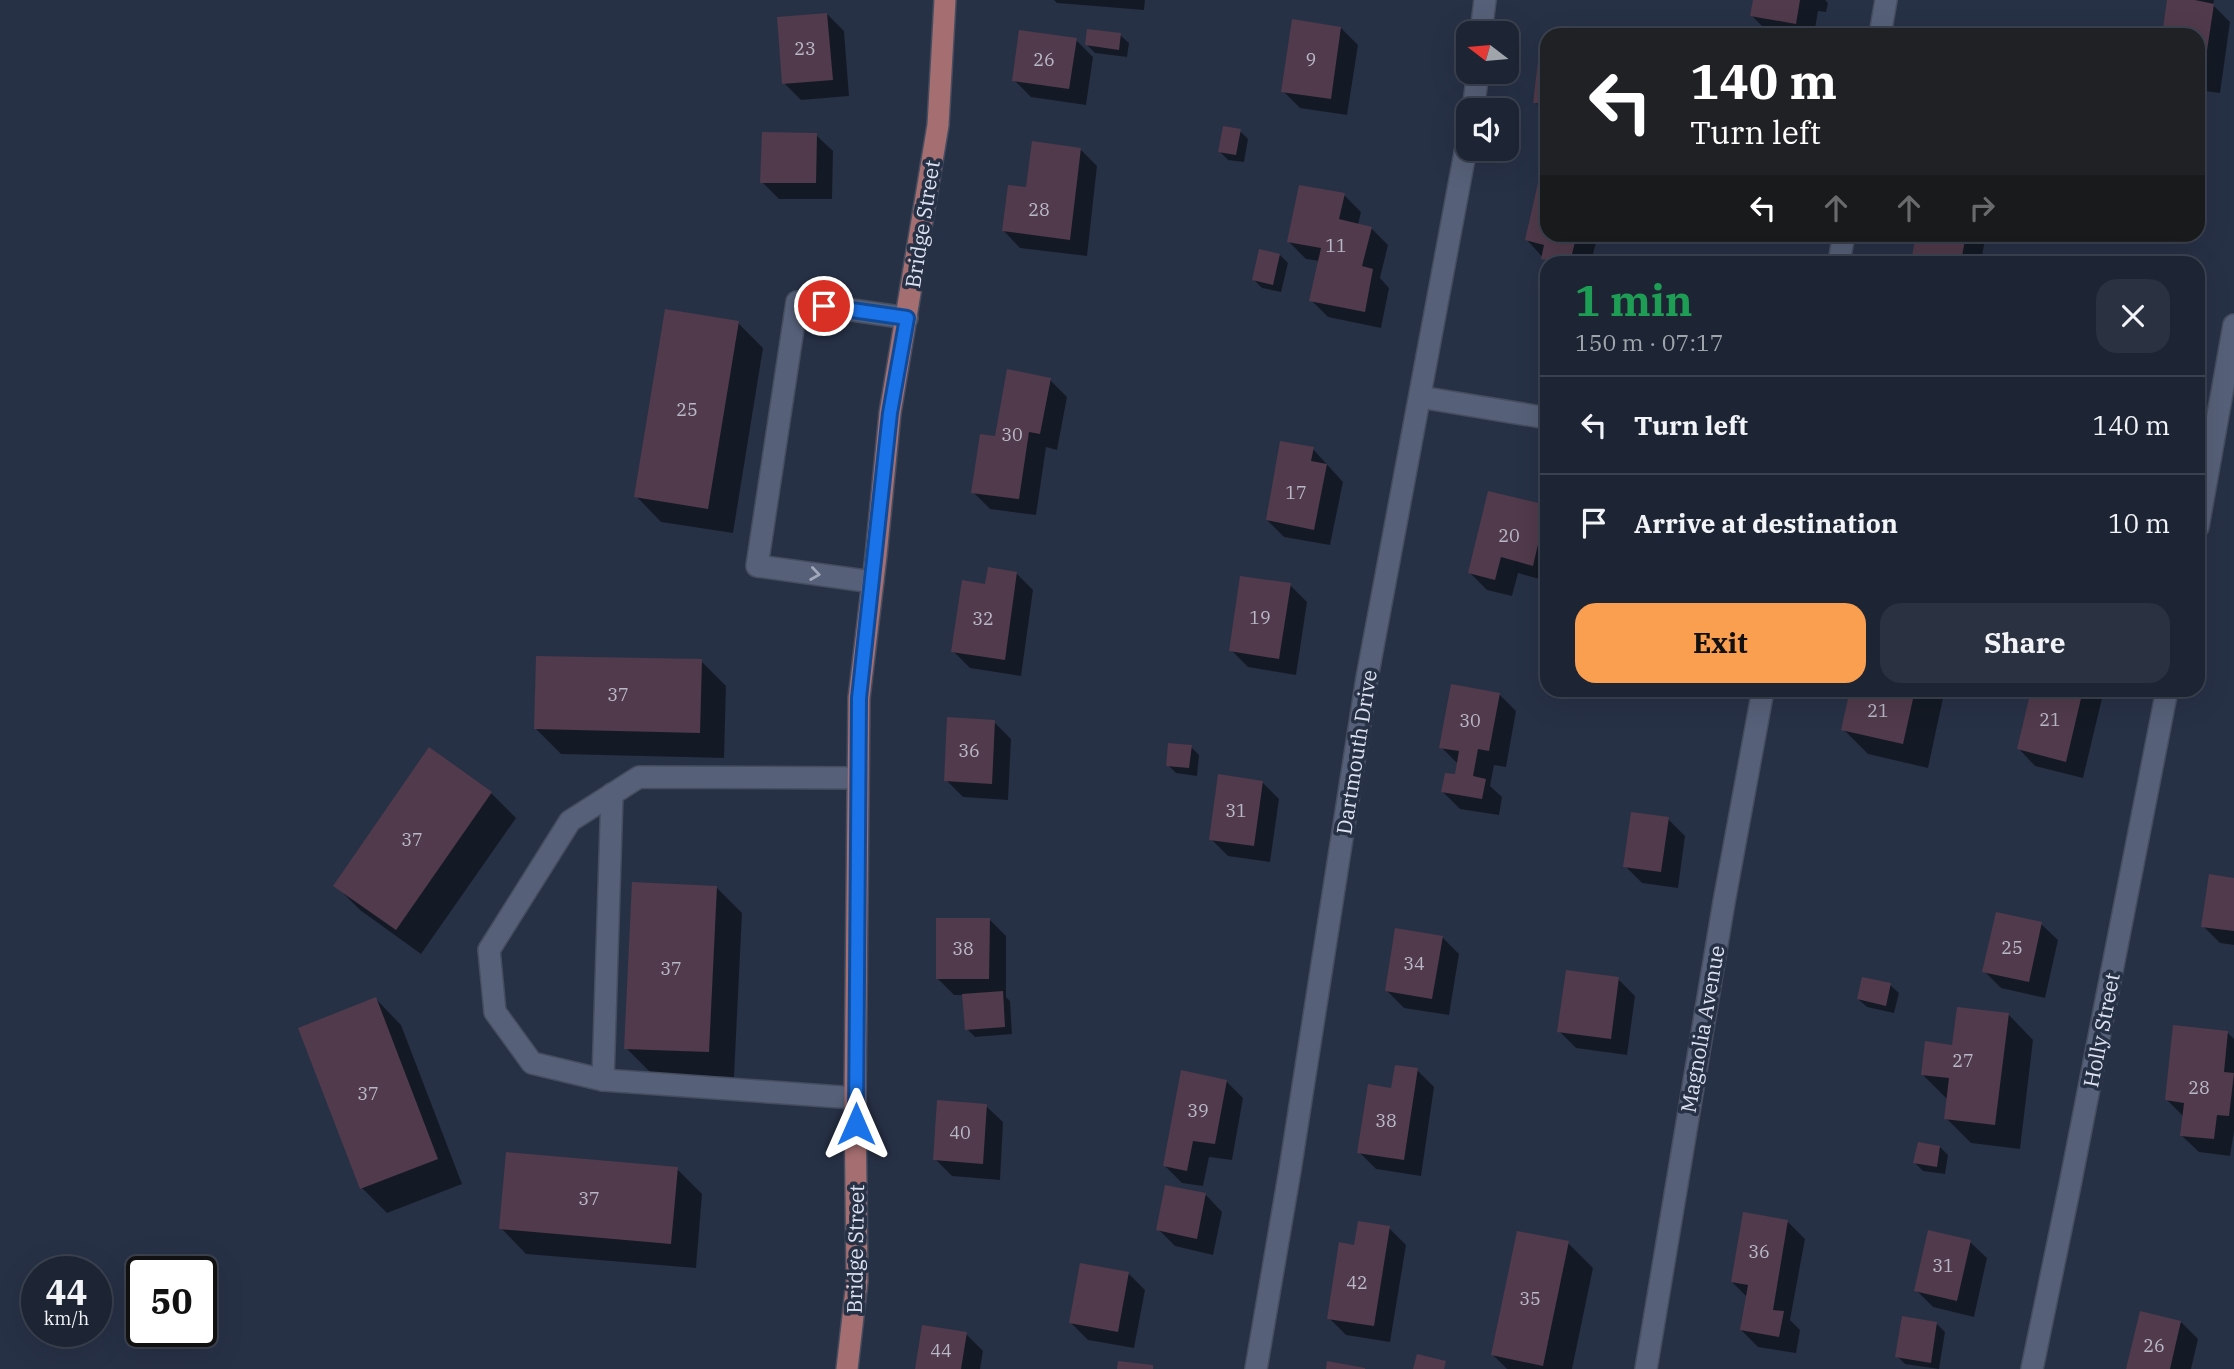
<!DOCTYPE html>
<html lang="en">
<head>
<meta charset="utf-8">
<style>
  body { margin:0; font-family:"IBM Plex Serif",serif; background:#2a3140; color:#f1f3f6; height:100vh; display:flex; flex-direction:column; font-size:26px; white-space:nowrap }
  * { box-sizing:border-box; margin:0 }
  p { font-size:23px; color:#a0a5ac }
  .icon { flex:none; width:38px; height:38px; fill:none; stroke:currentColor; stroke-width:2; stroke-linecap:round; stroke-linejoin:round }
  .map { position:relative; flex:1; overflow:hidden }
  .side { position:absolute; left:1540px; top:256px; width:665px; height:441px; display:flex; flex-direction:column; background:#1d2534; border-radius:21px; box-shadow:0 7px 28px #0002,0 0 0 2px #3b424f }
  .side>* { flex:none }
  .banner { position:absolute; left:1540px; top:28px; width:665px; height:214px; border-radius:21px; box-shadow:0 7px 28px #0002,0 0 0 2px #3b424f; background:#202124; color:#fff; overflow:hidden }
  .needle { width:46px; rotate:286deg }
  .tools { position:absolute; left:1456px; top:21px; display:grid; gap:14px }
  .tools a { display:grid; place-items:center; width:63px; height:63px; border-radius:14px; background:#1d2534; box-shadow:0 7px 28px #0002,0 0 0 2px #3b424f; font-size:35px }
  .speed { position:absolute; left:21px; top:1256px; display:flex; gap:14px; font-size:35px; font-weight:700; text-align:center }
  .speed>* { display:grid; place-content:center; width:91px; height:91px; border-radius:50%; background:#1d2534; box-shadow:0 7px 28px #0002,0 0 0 2px #3b424f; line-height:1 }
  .speed small { font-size:18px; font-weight:400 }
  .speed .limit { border:4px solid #111; border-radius:10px; background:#fff; color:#111 }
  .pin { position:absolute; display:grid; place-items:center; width:60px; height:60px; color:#fff; margin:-30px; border:4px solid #fff; border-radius:50%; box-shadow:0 2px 7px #0007 }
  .me { position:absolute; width:77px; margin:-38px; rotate:0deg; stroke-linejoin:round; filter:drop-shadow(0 0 5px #0008) }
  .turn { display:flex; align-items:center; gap:24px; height:147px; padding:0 35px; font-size:32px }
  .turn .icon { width:91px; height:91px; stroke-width:2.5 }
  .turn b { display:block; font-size:49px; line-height:60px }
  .lanes { display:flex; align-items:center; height:66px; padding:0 35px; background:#0003; justify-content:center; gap:35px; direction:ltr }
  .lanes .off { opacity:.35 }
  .round { display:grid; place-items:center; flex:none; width:74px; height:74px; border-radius:21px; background:#2a3140 }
  .overview { display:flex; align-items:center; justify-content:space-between; height:119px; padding:0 35px }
  h1 { font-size:42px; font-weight:800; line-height:52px; color:#1e9e55 }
  .cta { display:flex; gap:14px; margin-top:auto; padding:14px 35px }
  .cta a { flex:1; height:80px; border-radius:21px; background:#fa9f4f; color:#111; font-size:28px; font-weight:800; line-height:80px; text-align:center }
  .cta a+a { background:#2a3140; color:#f1f3f6 }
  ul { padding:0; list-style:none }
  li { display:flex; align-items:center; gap:21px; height:98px; padding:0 35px; border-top:2px solid #3b424f }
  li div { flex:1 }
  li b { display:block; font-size:26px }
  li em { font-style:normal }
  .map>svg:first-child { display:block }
  .shadow { fill:#0007 }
  .building { fill:#503a4b }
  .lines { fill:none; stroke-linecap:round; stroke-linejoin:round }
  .minor-casing { stroke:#454d5f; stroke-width:24 }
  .major-casing { stroke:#454d5f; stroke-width:24 }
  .minor { stroke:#566078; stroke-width:21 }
  .major { stroke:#a56e70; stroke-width:21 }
  .oneway { stroke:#a0a8ba }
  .route-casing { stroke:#114b97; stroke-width:18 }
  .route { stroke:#1a73e8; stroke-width:12 }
  .labels { text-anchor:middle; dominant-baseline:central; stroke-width:7; stroke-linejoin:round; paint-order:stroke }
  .number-label { font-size:18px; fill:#b9b8c7 }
  .street-label { font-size:21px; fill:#dce2f0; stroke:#273146 }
</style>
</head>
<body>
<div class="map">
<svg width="2234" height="1369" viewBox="0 0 2234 1369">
  <rect width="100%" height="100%" fill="#273146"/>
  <!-- shadow -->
  <g class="shadow">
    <polygon points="1054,0 1145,0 1144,10 1057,3"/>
    <polygon points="1755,0 1825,0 1828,3 1826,12 1818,11 1814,35 1783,35 1769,33 1752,16"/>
    <polygon points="2168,0 2214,0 2213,5 2230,22 2220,93 2198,90 2198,35 2163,35"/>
    <polygon points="827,14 844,31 849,96 801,100 784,83"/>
    <polygon points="1341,28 1358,45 1347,115 1300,108 1283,91"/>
    <polygon points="1120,35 1129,43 1127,57 1095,53 1087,45"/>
    <polygon points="1076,40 1093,57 1086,105 1031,97 1014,80"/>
    <polygon points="1547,56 1547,114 1535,102"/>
    <polygon points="1240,131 1248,139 1244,162 1228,160 1220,152"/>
    <polygon points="816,135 833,151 832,199 779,199 762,182"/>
    <polygon points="1080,149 1097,166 1087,256 1020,248 1004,231 1028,189"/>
    <polygon points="1547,187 1547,234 1598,234 1591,262 1547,262 1527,240"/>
    <polygon points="1344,195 1361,212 1358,225 1371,228 1388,245 1380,278 1389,288 1381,328 1328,317 1311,300 1320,261 1306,259 1289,242"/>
    <polygon points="1716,234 1754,234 1752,242"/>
    <polygon points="1917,234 1986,234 1981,262 1913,262"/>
    <polygon points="1280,255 1288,263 1281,292 1262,288 1254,280"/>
    <polygon points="738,323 763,348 733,533 661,522 636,496"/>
    <polygon points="1050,380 1067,397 1057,450 1046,447 1036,515 990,509 973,492 997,438"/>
    <polygon points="1313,449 1343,482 1330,545 1284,537 1267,520"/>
    <polygon points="1489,493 1547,507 1547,581 1518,573 1512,596 1487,590 1470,573"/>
    <polygon points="1016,573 1033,590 1021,676 970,668 953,651"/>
    <polygon points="1290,585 1307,602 1296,675 1248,667 1231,650"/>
    <polygon points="701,661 726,686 724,758 561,754 536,729"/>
    <polygon points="1852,690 1935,690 1943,698 1928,768 1868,754 1843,729"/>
    <polygon points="2024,690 2104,690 2083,778 2035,766 2019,749 2031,697"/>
    <polygon points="1499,694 1516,711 1506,767 1494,765 1490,786 1502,797 1499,815 1460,809 1443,792 1457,776 1459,765 1441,747"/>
    <polygon points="994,722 1011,739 1008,800 963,797 946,780"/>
    <polygon points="1191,747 1199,755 1197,776 1176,773 1168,765"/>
    <polygon points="1262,782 1279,799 1270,862 1228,856 1211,839"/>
    <polygon points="491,793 516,818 421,954 360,910 335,885"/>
    <polygon points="1668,819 1685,836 1678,888 1642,883 1625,866"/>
    <polygon points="2234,880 2234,945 2220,943 2203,926"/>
    <polygon points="717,888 742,913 734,1077 651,1073 626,1048"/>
    <polygon points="989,919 1006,936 1006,997 1010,1001 1012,1034 975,1037 967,1029 964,995 954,995 938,979"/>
    <polygon points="2041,924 2058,940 2045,998 2001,988 1984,971"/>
    <polygon points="1442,937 1459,954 1449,1015 1404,1008 1387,991"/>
    <polygon points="1618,979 1635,996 1627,1055 1576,1048 1559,1031"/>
    <polygon points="1890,985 1899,993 1894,1013 1867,1007 1858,999"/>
    <polygon points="376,999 401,1025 462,1184 387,1213 362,1188"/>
    <polygon points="2008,1014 2033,1040 2020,1149 1971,1143 1946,1118 1948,1100 1923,1075 1954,1046"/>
    <polygon points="2228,1033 2234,1039 2234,1131 2230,1156 2199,1152 2182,1136 2184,1117 2167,1100"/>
    <polygon points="1417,1070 1434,1087 1421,1176 1376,1169 1359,1152 1393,1090"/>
    <polygon points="1226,1081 1243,1098 1232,1160 1209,1157 1203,1186 1182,1183 1165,1166"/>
    <polygon points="986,1106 1003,1122 1000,1180 952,1176 935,1159"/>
    <polygon points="1940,1147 1948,1155 1945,1174 1923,1171 1915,1163"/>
    <polygon points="677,1169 702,1194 696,1268 526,1254 501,1228"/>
    <polygon points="1206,1195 1222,1212 1213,1255 1175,1246 1158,1229"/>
    <polygon points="1788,1222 1805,1239 1790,1320 1800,1330 1796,1353 1758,1347 1741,1330 1747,1297 1732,1282"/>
    <polygon points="1389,1228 1406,1245 1390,1342 1346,1335 1329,1318 1356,1247"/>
    <polygon points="1970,1242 1987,1258 1974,1317 1933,1307 1916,1290"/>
    <polygon points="1568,1243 1593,1268 1572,1369 1507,1369 1493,1355"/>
    <polygon points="1128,1273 1145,1290 1134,1348 1088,1340 1071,1323"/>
    <polygon points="2181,1322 2198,1339 2191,1369 2128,1369"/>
    <polygon points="1937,1324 1945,1332 1939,1369 1905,1364 1897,1356"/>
    <polygon points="966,1334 983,1351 980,1369 917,1369"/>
  </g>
  <!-- building -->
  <g class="building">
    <polygon points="1753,0 1800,0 1796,24 1750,16"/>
    <polygon points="2167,0 2195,0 2214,4 2203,77 2198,76 2198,35 2162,35"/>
    <polygon points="827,13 833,80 782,84 777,17"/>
    <polygon points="1292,19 1341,27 1331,99 1281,92"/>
    <polygon points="1697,27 1727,34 1727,35 1695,35"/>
    <polygon points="1087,29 1121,33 1119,50 1085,45"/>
    <polygon points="1019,30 1077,38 1069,89 1012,81"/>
    <polygon points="1539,53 1547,54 1547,104 1533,103"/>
    <polygon points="1223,126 1241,129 1236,155 1218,152"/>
    <polygon points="762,132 817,133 816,183 760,183"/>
    <polygon points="1032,141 1081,148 1070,240 1002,231 1008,185 1026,187"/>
    <polygon points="1538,183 1547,185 1547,234 1577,234 1570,262 1556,262 1541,259 1544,245 1525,240"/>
    <polygon points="1299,185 1345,193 1339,219 1372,227 1362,266 1373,269 1365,312 1309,301 1321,248 1287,242"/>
    <polygon points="1916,234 1966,234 1961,262 1911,262"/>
    <polygon points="1259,249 1280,254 1273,285 1252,280"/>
    <polygon points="665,309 739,321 708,509 634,497"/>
    <polygon points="1007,369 1051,378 1040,434 1029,432 1019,499 971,493 980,434 995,436"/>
    <polygon points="1280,441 1314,447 1311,461 1327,464 1314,530 1266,520"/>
    <polygon points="1488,491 1547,505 1533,566 1501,557 1495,580 1468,573"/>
    <polygon points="988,567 1017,572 1005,660 951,652 962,580 985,584"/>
    <polygon points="1240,576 1291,583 1279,659 1229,651"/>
    <polygon points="536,656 702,659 700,733 534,729"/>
    <polygon points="1451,684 1500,693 1489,751 1478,749 1473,776 1486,779 1482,799 1441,792 1445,773 1455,774 1459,751 1439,748"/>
    <polygon points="1850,690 1915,690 1903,744 1841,730"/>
    <polygon points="2031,690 2083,690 2066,762 2017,749"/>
    <polygon points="947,717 995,720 992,784 944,781"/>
    <polygon points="1168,743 1192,745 1189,768 1166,766"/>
    <polygon points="429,747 492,792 396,930 333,886"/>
    <polygon points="1218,774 1263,781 1254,846 1209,840"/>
    <polygon points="1631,812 1669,817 1661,872 1623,867"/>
    <polygon points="2209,874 2234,878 2234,931 2201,927"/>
    <polygon points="632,882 717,886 709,1052 624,1049"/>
    <polygon points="1996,912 2042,922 2029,982 1982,972"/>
    <polygon points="936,918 990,918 989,979 936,979"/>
    <polygon points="1395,928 1443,936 1432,999 1385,991"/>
    <polygon points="1566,970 1619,977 1611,1039 1557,1032"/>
    <polygon points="1862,977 1891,983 1886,1006 1857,999"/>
    <polygon points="1003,991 1005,1027 965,1030 962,994"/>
    <polygon points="376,997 438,1159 360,1189 298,1028"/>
    <polygon points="1957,1007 2009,1013 1995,1125 1944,1119 1949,1078 1921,1075 1925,1041 1952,1045"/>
    <polygon points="2173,1025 2228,1031 2224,1072 2234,1073 2229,1116 2217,1115 2214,1139 2180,1136 2184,1103 2165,1100"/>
    <polygon points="1395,1065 1418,1068 1404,1160 1357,1153 1368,1084 1391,1088"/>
    <polygon points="1181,1070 1227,1080 1215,1144 1193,1141 1187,1171 1163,1166"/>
    <polygon points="937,1100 987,1104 983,1164 933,1160"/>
    <polygon points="1918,1142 1940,1146 1937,1167 1913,1163"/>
    <polygon points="506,1152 678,1167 671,1244 499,1229"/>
    <polygon points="1165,1185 1206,1193 1197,1239 1156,1230"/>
    <polygon points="1743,1212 1788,1220 1773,1310 1784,1311 1779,1337 1740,1330 1748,1285 1731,1282"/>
    <polygon points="1358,1221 1390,1226 1374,1326 1327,1319 1339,1242 1354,1245"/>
    <polygon points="1928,1230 1971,1240 1957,1301 1914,1291"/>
    <polygon points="1517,1231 1569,1241 1543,1366 1491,1355"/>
    <polygon points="1080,1263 1129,1272 1118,1332 1069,1323"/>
    <polygon points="2140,1311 2181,1321 2170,1369 2126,1369"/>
    <polygon points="1902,1316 1937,1322 1931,1363 1895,1357"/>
    <polygon points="922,1325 967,1332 961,1369 915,1369"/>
    <polygon points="1417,1354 1446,1361 1444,1369 1413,1369"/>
    <polygon points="1118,1361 1153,1365 1153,1369 1117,1369"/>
    <polygon points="1327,1361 1365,1368 1365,1369 1326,1369"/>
  </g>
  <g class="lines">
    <defs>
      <g id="minor">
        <polyline points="1481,33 1485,0"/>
        <polyline points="1880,35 1886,0"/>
        <polyline points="1473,110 1478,72"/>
        <polyline points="1839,262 1844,234"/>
        <polyline points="1420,397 1547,418"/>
        <polyline points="2198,527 2234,325"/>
        <polyline points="873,582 757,566 797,302 907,318"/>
        <polyline points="603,1080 612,794"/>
        <polyline points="855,1098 603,1080 532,1063 495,1012 489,950 570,821 639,777 858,778"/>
        <polyline points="1256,1369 1290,1170 1367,678 1468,137"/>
        <polyline points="1646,1369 1724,902 1763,690"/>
        <polyline points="2032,1369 2070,1185 2167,690"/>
      </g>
      <polyline id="major" points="847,1369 857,1281 855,1098 859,698 876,556 890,413 938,125 945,0"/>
    </defs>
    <!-- minor casing -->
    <use href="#minor" class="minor-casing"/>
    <!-- major casing -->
    <use href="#major" class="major-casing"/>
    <!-- minor -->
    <use href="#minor" class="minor"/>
    <!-- major -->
    <use href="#major" class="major"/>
  </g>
  <!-- one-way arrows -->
  <defs><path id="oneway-chevron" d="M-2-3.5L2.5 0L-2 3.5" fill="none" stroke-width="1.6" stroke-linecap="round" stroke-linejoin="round" transform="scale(1.75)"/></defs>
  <use class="oneway" href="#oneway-chevron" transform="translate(815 574) rotate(8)"/>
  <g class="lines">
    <defs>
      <polyline id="route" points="824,306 907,318 890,413 859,698 856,1124"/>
    </defs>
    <!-- route casing -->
    <use href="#route" class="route-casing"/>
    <!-- route -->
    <use href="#route" class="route"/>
  </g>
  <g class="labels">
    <!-- number labels -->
    <g class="number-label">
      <text x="805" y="48">23</text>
      <text x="1044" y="59">26</text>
      <text x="1311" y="59">9</text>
      <text x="1039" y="209">28</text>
      <text x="1336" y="245">11</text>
      <text x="687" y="409">25</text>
      <text x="1012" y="434">30</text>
      <text x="1296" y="492">17</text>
      <text x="1509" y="535">20</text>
      <text x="1260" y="617">19</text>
      <text x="983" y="618">32</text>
      <text x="618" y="694">37</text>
      <text x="1878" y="710">21</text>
      <text x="2050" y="719">21</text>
      <text x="1470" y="720">30</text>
      <text x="969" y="750">36</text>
      <text x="1236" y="810">31</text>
      <text x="412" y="839">37</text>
      <text x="2012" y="947">25</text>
      <text x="963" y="948">38</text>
      <text x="1414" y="963">34</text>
      <text x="671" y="968">37</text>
      <text x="1963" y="1060">27</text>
      <text x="2199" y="1087">28</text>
      <text x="368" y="1093">37</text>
      <text x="1198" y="1110">39</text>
      <text x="1386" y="1120">38</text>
      <text x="960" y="1132">40</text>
      <text x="589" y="1198">37</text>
      <text x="1759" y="1251">36</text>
      <text x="1943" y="1265">31</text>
      <text x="1357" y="1282">42</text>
      <text x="1530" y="1298">35</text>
      <text x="2154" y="1345">26</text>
      <text x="941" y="1350">44</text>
    </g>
    <!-- street labels -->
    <g class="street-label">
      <text transform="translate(922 224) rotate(-81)">Bridge Street</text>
      <text transform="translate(1356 752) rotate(-81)">Dartmouth Drive</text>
      <text transform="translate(1702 1029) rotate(-80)">Magnolia Avenue</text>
      <text transform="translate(2101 1030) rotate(-79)">Holly Street</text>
      <text transform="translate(855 1249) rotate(-89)">Bridge Street</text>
    </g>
  </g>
</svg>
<div class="tools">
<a><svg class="needle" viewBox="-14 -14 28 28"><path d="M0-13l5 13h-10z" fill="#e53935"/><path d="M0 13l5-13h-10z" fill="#a0a5ac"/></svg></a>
<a><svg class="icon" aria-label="sound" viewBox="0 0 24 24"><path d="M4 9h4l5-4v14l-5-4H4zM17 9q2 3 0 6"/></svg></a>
</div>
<div class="speed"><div>44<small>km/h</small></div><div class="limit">50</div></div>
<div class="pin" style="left:824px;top:306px;background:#d93025"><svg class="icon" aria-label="arrive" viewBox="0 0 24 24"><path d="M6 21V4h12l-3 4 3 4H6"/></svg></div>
<svg class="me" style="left:856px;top:1124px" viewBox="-20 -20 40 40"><path d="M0-17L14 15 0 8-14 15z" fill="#1a73e8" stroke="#fff" stroke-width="4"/></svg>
<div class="banner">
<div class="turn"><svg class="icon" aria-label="left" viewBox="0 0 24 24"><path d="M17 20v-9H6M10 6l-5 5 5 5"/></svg><div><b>140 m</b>Turn left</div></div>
<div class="lanes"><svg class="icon" aria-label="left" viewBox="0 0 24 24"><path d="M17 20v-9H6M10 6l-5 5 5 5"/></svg><svg class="icon off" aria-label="ahead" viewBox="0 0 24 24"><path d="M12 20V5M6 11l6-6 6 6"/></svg><svg class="icon off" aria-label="ahead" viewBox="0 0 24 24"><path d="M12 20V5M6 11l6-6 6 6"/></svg><svg class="icon off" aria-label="right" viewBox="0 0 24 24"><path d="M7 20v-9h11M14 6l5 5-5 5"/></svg></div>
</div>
<section class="side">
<div class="overview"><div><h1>1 min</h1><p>150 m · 07:17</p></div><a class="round"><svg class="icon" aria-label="close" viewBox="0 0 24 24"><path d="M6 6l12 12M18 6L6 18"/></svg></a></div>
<ul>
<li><svg class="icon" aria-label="left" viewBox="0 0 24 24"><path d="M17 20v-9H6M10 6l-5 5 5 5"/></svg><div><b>Turn left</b></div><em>140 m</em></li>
<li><svg class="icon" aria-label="arrive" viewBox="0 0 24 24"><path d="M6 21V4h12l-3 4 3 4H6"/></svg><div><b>Arrive at destination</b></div><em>10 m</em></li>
</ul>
<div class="cta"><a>Exit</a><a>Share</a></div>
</section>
</div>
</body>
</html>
